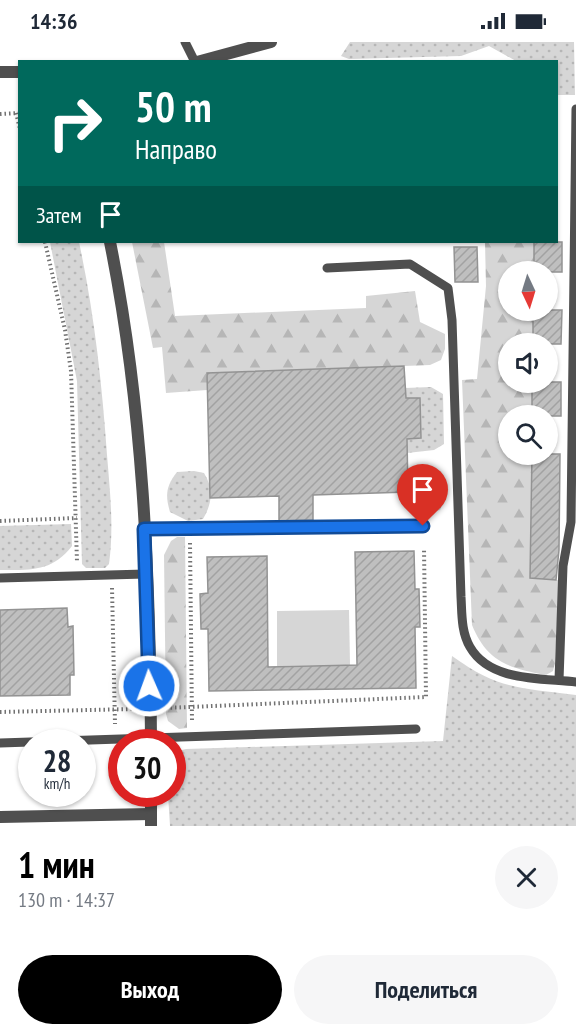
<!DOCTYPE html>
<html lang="ru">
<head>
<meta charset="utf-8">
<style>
  body { margin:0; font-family:"PT Sans Narrow",sans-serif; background:#f6f6f7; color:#1f2937; height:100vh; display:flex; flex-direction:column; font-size:22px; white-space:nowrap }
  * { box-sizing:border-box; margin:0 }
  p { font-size:20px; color:#747a83 }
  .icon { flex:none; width:33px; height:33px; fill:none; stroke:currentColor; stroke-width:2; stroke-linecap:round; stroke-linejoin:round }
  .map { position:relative; height:784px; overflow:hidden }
  .details { display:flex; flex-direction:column; background:#fff; flex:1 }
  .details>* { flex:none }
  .guide { position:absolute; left:18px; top:18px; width:540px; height:183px; border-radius:0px; box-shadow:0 2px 4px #0004; background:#00695c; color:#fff; overflow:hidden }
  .needle { width:39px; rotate:176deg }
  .tools { position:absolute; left:498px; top:219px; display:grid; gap:12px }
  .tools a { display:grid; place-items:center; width:60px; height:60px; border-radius:50%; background:#fff; box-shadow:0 2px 4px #0004; font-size:30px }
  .speed { position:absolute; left:18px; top:687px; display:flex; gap:12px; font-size:30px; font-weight:700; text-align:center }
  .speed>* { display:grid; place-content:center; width:78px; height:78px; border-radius:50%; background:#fff; box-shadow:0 2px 4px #0004; line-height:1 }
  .speed small { font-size:15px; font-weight:400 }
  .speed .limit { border:9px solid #d22; background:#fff; color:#111 }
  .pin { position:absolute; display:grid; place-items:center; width:51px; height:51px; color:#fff; margin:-62px -26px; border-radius:50% 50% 50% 0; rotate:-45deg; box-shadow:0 0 6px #0007 }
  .pin .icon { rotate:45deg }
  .me { position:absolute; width:66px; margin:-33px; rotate:358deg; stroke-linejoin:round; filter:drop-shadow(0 0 4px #0008) }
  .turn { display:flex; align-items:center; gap:21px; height:126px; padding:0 18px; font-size:27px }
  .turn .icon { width:78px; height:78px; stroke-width:2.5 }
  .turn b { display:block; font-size:42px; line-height:51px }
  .then { display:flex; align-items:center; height:57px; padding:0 18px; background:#0003; gap:12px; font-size:22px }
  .round { display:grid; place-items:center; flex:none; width:63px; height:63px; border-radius:32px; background:#f6f6f7 }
  .head { display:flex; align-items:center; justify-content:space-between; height:102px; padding:0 18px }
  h1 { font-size:36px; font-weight:600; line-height:45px; color:#000 }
  .cta { display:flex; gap:12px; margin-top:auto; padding:12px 18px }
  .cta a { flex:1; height:69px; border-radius:36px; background:#000; color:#fff; font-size:24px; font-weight:600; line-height:69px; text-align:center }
  .cta a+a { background:#f6f6f7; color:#1f2937 }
  .status { display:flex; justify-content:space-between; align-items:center; height:42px; padding:0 30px; background:#fff; direction:ltr }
  .status svg { height:16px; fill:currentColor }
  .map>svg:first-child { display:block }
  .grass { fill:url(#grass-dots) }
  .forest { fill:url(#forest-firs) }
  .green { fill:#d6d6d6 }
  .building { fill:url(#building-hatch); stroke:#939393; stroke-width:1.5 }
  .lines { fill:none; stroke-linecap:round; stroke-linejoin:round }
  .path { stroke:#717171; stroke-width:4; stroke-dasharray:1.5 3; stroke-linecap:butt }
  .service { stroke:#4f4f4f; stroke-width:9 }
  .minor { stroke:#4f4f4f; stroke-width:12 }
  .route-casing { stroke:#114b97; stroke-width:15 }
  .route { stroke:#1a73e8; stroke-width:10 }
</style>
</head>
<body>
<div class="status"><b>14:36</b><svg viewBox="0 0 49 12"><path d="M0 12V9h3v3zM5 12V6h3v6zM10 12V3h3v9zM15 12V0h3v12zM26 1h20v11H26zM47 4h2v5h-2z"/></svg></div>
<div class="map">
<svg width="576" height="784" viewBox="0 0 576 784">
  <defs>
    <pattern id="grass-dots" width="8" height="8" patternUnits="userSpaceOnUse" patternTransform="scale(1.5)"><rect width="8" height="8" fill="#d6d6d6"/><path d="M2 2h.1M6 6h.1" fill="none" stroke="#b6b6b6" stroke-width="1.8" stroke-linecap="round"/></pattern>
    <pattern id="forest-firs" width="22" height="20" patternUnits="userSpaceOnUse" patternTransform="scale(1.5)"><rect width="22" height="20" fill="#d6d6d6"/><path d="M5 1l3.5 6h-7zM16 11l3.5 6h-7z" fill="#b6b6b6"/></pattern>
    <pattern id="building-hatch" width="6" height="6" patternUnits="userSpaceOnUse" patternTransform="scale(1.5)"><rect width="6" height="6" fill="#bfbfbf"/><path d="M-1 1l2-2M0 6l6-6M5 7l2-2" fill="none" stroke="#a2a2a2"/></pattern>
  </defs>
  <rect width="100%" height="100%" fill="#fff"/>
  <!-- grass -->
  <g class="grass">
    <polygon points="350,0 574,0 575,53 557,53 556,20 516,19 489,4 461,14 349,17 341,14"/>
    <path d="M50,200h29c15,70 23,141 28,213 3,36 7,73 2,109l-4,4h-19l-4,-4 -5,-183z"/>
    <polygon points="431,345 443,352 444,402 434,408 407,411 406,397 421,396 405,356 405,346"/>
    <path d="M194,429l10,2c10,16 8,31 -1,46l-15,2 -18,-9c-5,-17 -4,-26 7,-40z"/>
    <path d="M419,430c4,0 11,0 15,1 11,5 10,29 6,37l-23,5 -7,-21 2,-16z"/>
    <path d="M71,482l1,22c-20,26 -42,24 -72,24v-44z"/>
    <path d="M452,614c47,34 69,32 124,39v131h-406l-2,-32h4l2,-42 12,-3 257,-8z"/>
  </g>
  <!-- forest -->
  <g class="forest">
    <polygon points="132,200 164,200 175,274 366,266 366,254 415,249 420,280 445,292 445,307 441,318 430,323 404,324 207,331 207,348 166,351 162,305 153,306"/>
    <path d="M485,200h49v29l-26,1v38l25,1v32l-25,1v38l24,1v32l-24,1v38l24,1 -2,123 29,2 -4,83 -2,8 -7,4c-37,-7 -59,-13 -74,-50l-10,-245 15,-1 9,-93z"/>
    <polygon points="177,495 185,495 187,686 179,687 168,679 166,672 164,513 171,499"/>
  </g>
  <!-- green -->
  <polygon class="green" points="349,568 350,623 277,624 277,569"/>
  <!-- building -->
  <g class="building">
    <rect x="534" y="200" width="28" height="30"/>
    <polygon points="454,205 477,205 478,240 455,240"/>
    <polygon points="533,268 562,268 561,302 533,302"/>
    <polygon points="404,324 406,356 420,356 421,396 407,397 408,450 313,453 313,478 279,479 279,454 210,456 207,331"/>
    <rect x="532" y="340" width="29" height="34"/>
    <polygon points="532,412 560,412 559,508 556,538 530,536"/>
    <polygon points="414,509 415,547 419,547 420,585 415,585 416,646 209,649 208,587 201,587 200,552 208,551 207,515 267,514 268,625 357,623 355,510"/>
    <polygon points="67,566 68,585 73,584 74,633 70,633 70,653 0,654 0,568"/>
  </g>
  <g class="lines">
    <!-- path -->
    <g class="path">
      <polyline points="16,71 20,87"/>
      <polyline points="0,72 20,71"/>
      <polyline points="45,200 65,288 71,329 77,520"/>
      <polyline points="0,479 77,476"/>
      <polyline points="190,501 192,679"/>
      <polyline points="112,546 115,682"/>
      <polyline points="166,666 426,655 424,506"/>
      <polyline points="0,670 134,667"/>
    </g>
    <!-- service -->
    <g class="service">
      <polyline points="185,0 195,20"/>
      <path d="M327,226l83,-4 38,24 4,32 9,277c1,16 0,35 9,50 20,35 72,31 106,35"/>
      <polyline points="144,487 423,484"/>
      <polyline points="0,536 145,532"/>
      <polyline points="559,638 563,524 571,480 576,67"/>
      <polyline points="0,701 416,687"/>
    </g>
    <!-- minor -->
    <g class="minor">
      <polyline points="197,20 271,0"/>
      <polyline points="0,30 20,30"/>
      <path d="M110,200c33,163 40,334 41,500"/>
      <polyline points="151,752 151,784"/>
      <polyline points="0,775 151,772"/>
    </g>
  </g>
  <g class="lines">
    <defs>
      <polyline id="route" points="149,644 144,487 423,484"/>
    </defs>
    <!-- route casing -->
    <use href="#route" class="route-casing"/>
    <!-- route -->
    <use href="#route" class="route"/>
  </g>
</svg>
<div class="tools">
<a><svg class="needle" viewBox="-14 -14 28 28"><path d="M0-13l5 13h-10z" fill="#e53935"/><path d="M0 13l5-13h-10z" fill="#747a83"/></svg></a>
<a><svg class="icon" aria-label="sound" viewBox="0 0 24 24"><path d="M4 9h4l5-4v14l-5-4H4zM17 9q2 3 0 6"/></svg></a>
<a><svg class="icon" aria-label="search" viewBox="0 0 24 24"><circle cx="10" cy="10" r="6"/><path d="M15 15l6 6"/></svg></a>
</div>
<div class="speed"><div>28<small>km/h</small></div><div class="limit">30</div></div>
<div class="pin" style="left:423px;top:484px;background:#d93025"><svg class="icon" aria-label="arrive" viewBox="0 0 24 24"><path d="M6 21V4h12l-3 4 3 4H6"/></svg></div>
<svg class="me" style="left:149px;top:644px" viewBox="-20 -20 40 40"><circle r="17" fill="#1a73e8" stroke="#fff" stroke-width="3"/><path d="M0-11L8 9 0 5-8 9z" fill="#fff"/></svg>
<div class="guide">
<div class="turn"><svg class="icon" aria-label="right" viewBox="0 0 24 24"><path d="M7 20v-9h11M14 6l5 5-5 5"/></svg><div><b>50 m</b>Направо</div></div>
<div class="then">Затем<svg class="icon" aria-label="arrive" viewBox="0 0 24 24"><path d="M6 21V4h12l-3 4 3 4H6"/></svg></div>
</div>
</div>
<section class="details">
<div class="head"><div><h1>1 мин</h1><p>130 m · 14:37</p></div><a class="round"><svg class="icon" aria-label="close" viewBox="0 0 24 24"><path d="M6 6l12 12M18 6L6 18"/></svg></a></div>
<div class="cta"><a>Выход</a><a>Поделиться</a></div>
</section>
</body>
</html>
